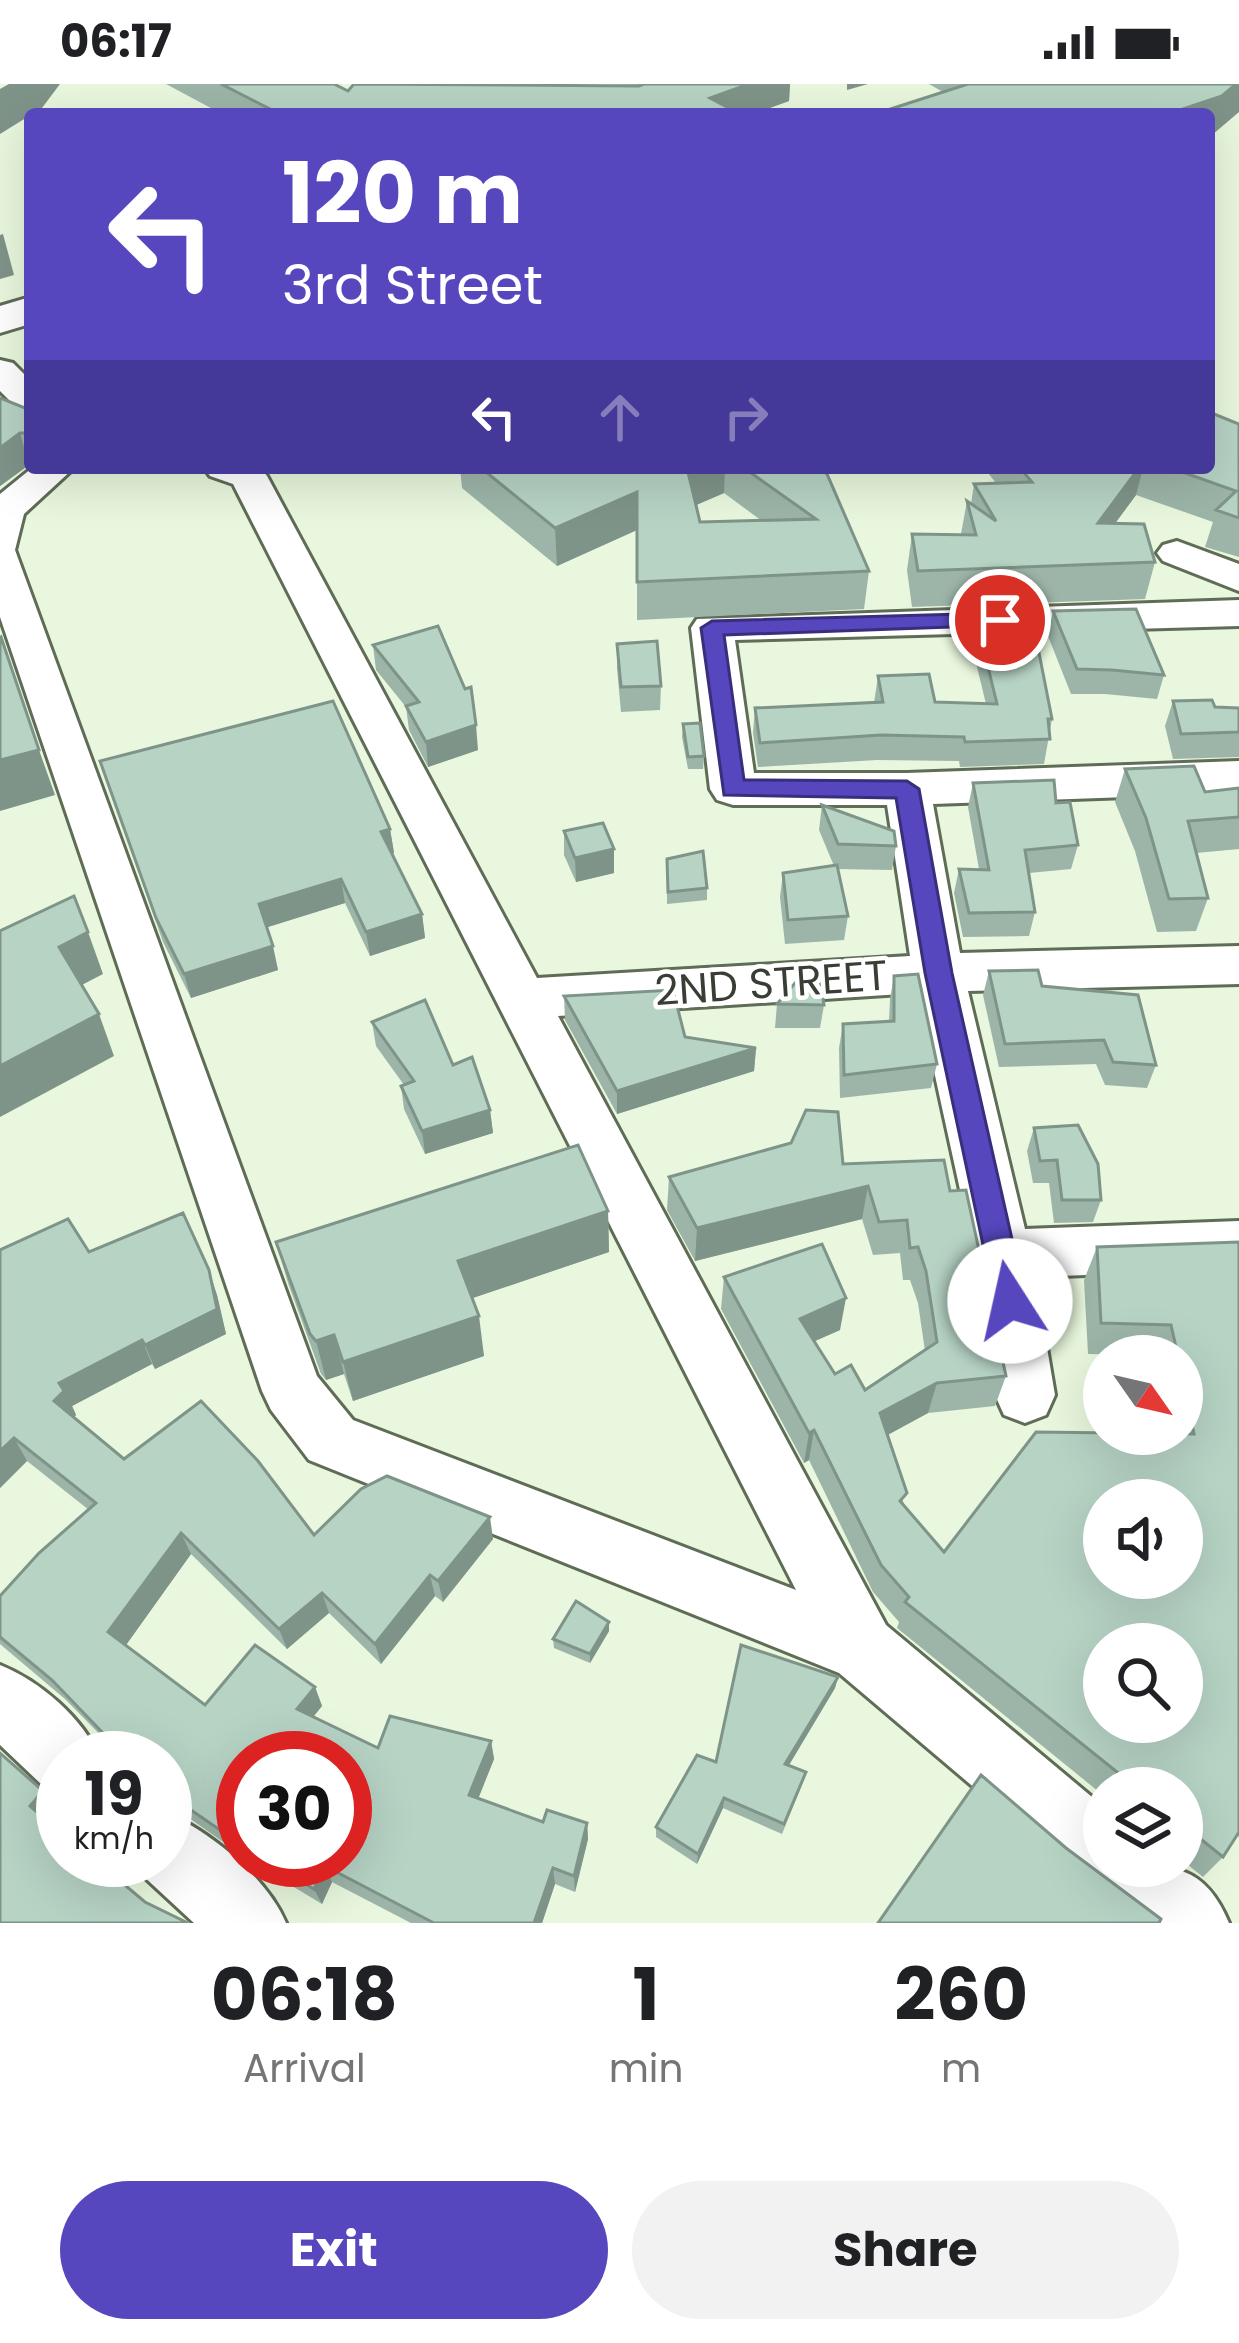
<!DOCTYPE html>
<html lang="en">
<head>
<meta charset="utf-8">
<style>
  body { margin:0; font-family:Poppins,sans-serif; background:#f2f2f2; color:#202124; height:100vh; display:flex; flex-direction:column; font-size:45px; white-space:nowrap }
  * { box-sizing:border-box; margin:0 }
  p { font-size:39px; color:#757577 }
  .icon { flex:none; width:66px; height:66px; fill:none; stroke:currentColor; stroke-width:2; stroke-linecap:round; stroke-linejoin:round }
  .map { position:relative; height:1839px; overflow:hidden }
  .panel { display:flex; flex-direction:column; background:#fff; flex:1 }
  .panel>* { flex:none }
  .top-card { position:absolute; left:24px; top:24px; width:1191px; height:366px; border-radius:12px; box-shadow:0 12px 48px #0002; background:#5647be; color:#fff; overflow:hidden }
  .needle { width:78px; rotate:124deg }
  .buttons { position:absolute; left:1083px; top:1251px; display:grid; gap:24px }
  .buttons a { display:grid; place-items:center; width:120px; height:120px; border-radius:50%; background:#fff; box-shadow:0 12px 48px #0002; font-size:60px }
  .speed { position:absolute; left:36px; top:1647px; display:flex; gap:24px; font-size:60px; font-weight:700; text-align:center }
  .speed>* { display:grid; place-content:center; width:156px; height:156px; border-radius:50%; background:#fff; box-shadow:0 12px 48px #0002; line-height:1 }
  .speed small { font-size:30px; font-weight:400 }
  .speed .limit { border:18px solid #d22; background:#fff; color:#111 }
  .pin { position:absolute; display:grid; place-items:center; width:102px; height:102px; color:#fff; margin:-51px; border:6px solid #fff; border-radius:50%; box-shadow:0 3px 12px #0007 }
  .me { position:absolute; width:132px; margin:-66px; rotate:350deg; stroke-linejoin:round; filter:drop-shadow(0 0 9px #0008) }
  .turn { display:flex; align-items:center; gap:42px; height:252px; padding:0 60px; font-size:54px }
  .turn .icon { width:156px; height:156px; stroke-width:2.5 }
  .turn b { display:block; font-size:84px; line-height:102px }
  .lanes { display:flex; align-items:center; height:114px; padding:0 60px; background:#0003; justify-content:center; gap:60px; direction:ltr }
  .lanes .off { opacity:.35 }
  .eta { display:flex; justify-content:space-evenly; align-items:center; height:204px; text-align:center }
  .eta b { font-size:72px; font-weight:700; line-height:84px }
  .button { display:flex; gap:24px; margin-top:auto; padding:24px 60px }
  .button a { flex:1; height:138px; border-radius:72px; background:#5647be; color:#fff; font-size:48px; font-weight:700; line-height:138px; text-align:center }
  .button a+a { background:#f2f2f2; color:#202124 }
  .status { display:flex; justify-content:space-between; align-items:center; height:84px; padding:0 60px; background:#fff; direction:ltr }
  .status svg { height:33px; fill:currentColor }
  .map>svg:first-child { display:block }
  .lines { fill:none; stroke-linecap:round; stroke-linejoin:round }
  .minor-casing { stroke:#5f6c56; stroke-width:6 }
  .major-casing { stroke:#5f6c56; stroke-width:6 }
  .minor { fill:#fff; fill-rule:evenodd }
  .major { fill:#fff; fill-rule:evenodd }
  .wall { fill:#9db5a9; fill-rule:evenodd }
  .shaded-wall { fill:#7f9489 }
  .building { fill:#b6d3c4; stroke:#7f9489; stroke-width:3; fill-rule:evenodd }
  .route { fill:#5647be; stroke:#382e7c; stroke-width:3 }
  .labels { text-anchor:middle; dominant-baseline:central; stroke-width:9; stroke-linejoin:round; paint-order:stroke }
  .street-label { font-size:42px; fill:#383e34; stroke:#fff }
</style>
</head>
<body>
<div class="status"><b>06:17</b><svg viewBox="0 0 49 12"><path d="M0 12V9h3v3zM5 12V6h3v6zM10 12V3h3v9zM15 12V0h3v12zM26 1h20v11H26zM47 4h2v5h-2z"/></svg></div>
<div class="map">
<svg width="1239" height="1839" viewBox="0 0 1239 1839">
  <rect width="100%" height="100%" fill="#e8f7dd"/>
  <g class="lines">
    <defs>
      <g id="minor">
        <polygon points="0,276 13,279 30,296 30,327 17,324 0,307"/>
        <path d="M32,384h42l-50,46 -9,36 302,826 36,44 443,170 -563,-1106 -23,-8 -6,-8h57l6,8 270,502 373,-22 -23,-151h-154l-16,-5 -7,-11 -19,-161 6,-9 542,-19v26l-504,14 19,133h153l332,-12v32l-306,11 27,149 279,-7v38l-271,7 57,238 214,-8v48l-204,8 20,118 -9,20 -21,8 -21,-8 -9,-20 -21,-141 -57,-261 -359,23 328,609 218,182v59c61,0 98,-8 125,57h-95l-295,-250 -530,-213 -38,-50 -9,-19 -262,-774v-123z"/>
        <polygon points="1177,457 1239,480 1239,507 1163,477 1157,469 1163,461"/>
        <path d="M0,1581c40,16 83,53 100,93h-37v34l-23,-9 -40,-38z"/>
        <path d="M165,1728c45,19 102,66 121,111h-92l-54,-50 -6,-13h31z"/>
      </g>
      <polygon id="major" points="30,213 30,240 0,249 0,222"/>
    </defs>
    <!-- minor casing -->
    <use href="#minor" class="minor-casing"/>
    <!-- major casing -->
    <use href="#major" class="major-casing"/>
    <!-- minor -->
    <use href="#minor" class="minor"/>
    <!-- major -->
    <use href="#major" class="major"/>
  </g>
  <!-- wall -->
  <g class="wall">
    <polygon points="166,0 334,0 348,7 644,0 790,0 789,17 753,30 222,30"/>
    <polygon points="929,0 1239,0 1212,51 1209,30 881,30 881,28 943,8"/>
    <polygon points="0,314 30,326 30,380 0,402"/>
    <polygon points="1239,340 1239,473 1205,463 1213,438 1136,411 1115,439 1155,478 1145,515 912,523 907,486 912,450 961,450 967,417 971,420 974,400 996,399 984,384 1209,384"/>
    <path d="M460,384h360l49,103 -5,38 -227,11v-90l-80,36 -95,-78zM724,409l38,28 -62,1 -4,-17z"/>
    <polygon points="1053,527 1164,591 1157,615 1105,610 1071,610 1048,552"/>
    <polygon points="975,530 1052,635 1044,680 960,683 959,677 877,676 758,683 753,649 755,624 874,619 878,592 935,618 986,620 970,554"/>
    <polygon points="617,560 661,602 660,626 621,628 617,584"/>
    <polygon points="373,561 478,666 428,683 409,646 406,623 376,586"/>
    <polygon points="1173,617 1215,623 1239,624 1239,673 1173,675 1165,642"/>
    <polygon points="683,640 704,672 703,685 688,685 682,653"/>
    <polygon points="100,677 390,745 394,769 392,770 422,830 425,854 370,872 345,819 267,843 278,886 191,914 163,858"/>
    <polygon points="1125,685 1205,708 1239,704 1239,765 1196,769 1208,814 1196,847 1157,848 1135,767 1115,718"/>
    <polygon points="973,699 1056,719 1078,761 1071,785 1029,789 1035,828 1029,852 963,853 954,809 959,785 979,785 968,723"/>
    <polygon points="822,721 896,762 892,786 837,785 848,832 844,856 785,860 780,813 783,789 834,782 819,746"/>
    <polygon points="564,747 614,789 576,798 564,771"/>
    <polygon points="667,775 707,804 707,816 667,820"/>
    <polygon points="989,887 1042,902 1156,981 1147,1004 1105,1001 1096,980 999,983 983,911"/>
    <polygon points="894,892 937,980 931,1004 840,1014 839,964 843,940 889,937 890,915"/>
    <polygon points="564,912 685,953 756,964 754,987 617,1030 565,936"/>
    <polygon points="777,920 824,921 820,944 775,944"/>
    <polygon points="372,938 453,981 490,1026 493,1049 425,1070 404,1025 401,1002 404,1001 376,962"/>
    <polygon points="1034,1044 1101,1116 1093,1138 1054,1139 1049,1099 1033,1099 1027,1067"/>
    <polygon points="843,1080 950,1107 1006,1292 995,1322 928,1329 887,1351 904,1421 944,1468 1182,1350 1182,1272 1088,1270 1084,1196 1097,1163 1239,1158 1239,1753 1237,1751 1223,1773 1203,1793 1182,1776 1182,1704 1104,1704 1104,1712 897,1544 899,1538 873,1508 809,1376 804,1379 721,1225 724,1193 840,1246 814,1257 835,1290 865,1306 925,1267 918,1219 910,1196 903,1196 900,1169 873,1171 862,1135 695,1177 667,1126 669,1093"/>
    <polygon points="608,1127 609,1168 472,1214 484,1272 353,1317 344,1290 326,1296 321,1290 288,1199 276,1158"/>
    <polygon points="0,1166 89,1168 217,1211 226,1250 155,1285 152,1280 72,1322 76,1331 73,1334 124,1375 314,1451 493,1455 443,1518 435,1512 381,1580 329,1529 287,1565 191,1470 126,1561 205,1621 315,1603 322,1622 313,1633 378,1664 491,1657 494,1675 478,1714 543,1738 587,1739 588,1755 575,1808 555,1800 542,1839 411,1839 332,1798 322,1820 249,1776 345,1776 243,1674 243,1772 165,1717 165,1674 123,1674 65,1615 0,1560 0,1512 89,1426 27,1377 0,1404"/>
    <polygon points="609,1538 609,1547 590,1579 554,1564 553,1555"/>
    <polygon points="838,1593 835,1604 789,1681 803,1698 782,1750 723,1724 697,1780 656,1753 656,1743 716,1678"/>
  </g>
  <!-- shaded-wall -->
  <g class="shaded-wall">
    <polygon points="9,0 60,0 42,24 0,50 0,5"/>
    <polygon points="749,0 790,0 789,17 753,30 710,30 710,14"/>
    <polygon points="847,0 868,0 847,6"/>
    <polygon points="1236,0 1239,0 1239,28 1212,51 1209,52 1209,30 1168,30"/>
    <polygon points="3,150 14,191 0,195 0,151"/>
    <polygon points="20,349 29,381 0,402 0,364"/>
    <polygon points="697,384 725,384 724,409 687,425 688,388"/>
    <polygon points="1139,384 1143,384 1136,411 1089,475 1098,439"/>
    <polygon points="637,408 637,446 557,482 555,444"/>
    <polygon points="476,641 478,666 428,683 426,658"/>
    <polygon points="39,666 55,711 0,727 0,676"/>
    <polygon points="390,745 394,769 384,772 381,748"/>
    <polygon points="614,765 614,789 576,798 575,774"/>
    <polygon points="341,795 345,819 265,844 259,820"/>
    <polygon points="422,830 425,854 370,872 366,848"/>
    <polygon points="88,848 103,890 74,905 59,863"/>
    <polygon points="273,862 278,886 191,914 184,890"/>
    <polygon points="99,930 114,972 0,1033 0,982"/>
    <polygon points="756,964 754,987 617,1030 617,1007"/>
    <polygon points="490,1026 493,1049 425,1070 422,1047"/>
    <polygon points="868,1102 862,1135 695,1177 697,1144"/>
    <polygon points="608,1127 609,1168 464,1217 458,1177"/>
    <polygon points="209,1186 217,1211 226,1250 155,1285 145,1261"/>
    <polygon points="846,1214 840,1246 795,1266 800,1235"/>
    <polygon points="479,1232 484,1272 353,1317 343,1278"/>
    <polygon points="334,1251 344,1290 326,1296 316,1257"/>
    <polygon points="142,1256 152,1280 72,1322 76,1331 66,1341 54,1317 59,1299"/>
    <polygon points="937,1299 928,1329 873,1359 880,1329"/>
    <polygon points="814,1346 809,1376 804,1379 809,1349"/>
    <polygon points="14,1354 27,1377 0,1404 0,1367"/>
    <polygon points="490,1433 493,1455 443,1518 438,1497"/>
    <polygon points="181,1449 191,1470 121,1568 108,1548"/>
    <polygon points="430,1491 435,1512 381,1580 375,1560"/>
    <polygon points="322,1509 329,1529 287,1565 279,1545"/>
    <polygon points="609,1538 609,1547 590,1579 590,1570"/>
    <polygon points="838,1593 835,1604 783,1691 785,1680"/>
    <polygon points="315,1603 322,1622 305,1643 297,1625"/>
    <polygon points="491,1657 494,1675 473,1728 469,1711"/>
    <polygon points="43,1707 56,1723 44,1738 30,1722"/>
    <polygon points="724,1714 723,1724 697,1780 698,1770"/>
    <polygon points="587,1739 588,1755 575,1808 574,1792"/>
    <polygon points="325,1782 332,1798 322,1820 314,1805"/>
    <polygon points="553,1784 555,1800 542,1839 534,1839"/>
  </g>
  <!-- building -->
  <g class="building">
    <polygon points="221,0 334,0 348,7 354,0 639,2 644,0 749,0 710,14 740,30 254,30 268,24"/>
    <polygon points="968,0 1236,0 1222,12 1168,30 884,30 881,28"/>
    <polygon points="0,314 30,326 30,349 20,349 0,364"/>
    <polygon points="1209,328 1239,340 1239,434 1216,426 1236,407 1171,384 1209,384"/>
    <polygon points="481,384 697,384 688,388 700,438 816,435 744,384 820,384 827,390 869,487 637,498 637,408 555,444"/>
    <polygon points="1020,384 1139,384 1098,439 1144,440 1155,478 918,487 912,450 976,451 967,417 996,437 974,400 1032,398"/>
    <polygon points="1136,525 1164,591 1112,586 1077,585 1053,527"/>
    <polygon points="1031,528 1052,635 1048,635 1050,655 965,658 964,653 881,651 760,659 755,624 883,618 878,592 929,590 935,618 997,620 975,530"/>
    <polygon points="438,542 465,605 471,603 476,641 426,658 406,622 419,618 373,561"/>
    <polygon points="1,553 39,666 0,676 0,554"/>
    <polygon points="657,557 661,602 621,603 617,560"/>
    <polygon points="1212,616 1215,623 1239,624 1239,648 1181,650 1173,617"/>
    <polygon points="333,617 390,745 381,748 422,830 366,848 341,795 259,820 273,862 184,890 156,834 100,677"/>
    <polygon points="700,639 704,672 688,673 683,640"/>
    <polygon points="1194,682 1205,708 1239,704 1239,733 1188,737 1208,814 1169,815 1146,734 1125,685"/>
    <polygon points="1054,696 1056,719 1070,718 1078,761 1025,766 1035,828 969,829 959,785 989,786 973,699"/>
    <polygon points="822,721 894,747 896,762 838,760"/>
    <polygon points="603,739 614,765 575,774 564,747"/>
    <polygon points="703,767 707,804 668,808 667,775"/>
    <polygon points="837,781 848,832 788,836 783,789"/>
    <polygon points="74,812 88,848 59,863 99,930 0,982 0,847"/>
    <polygon points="1038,886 1042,902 1138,911 1156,981 1113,978 1104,956 1005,960 989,887"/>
    <polygon points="918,890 937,980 844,991 843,940 894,937 894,892"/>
    <polygon points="820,896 824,921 777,920 796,898"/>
    <polygon points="673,906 685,953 756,964 617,1007 564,912"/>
    <polygon points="425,916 453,981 472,973 490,1026 422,1047 401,1002 414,997 372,938"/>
    <path d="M806,1026l32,2 5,52 101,-4 6,31 16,-1 40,186 -69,7 -57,30 27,80 -7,8 44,51 92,-120 158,2 -12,-57v-21h-4l-7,-31 -70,-2 -4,-76 142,-5v590l-16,25 -41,-33v-36h-45l-232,-186 4,-5 -28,-32 -67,-135 -5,3 -85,-156 98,-33 24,54 -46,21 35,55 16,-9 14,25 72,-48 -11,-71 -8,-24 -8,1 -3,-28 -28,2 -11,-36 -171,42 -28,-51 122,-34zM1104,1416h78v78h-78zM1104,1560h78v78h-78z"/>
    <polygon points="1078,1041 1098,1080 1101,1116 1062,1116 1057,1076 1040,1077 1034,1044"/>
    <polygon points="578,1061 608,1127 458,1177 479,1232 343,1278 334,1251 316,1257 310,1250 276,1158"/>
    <polygon points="183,1129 209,1186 217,1225 145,1261 142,1256 59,1299 64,1307 54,1317 124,1375 201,1317 258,1377 314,1451 361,1405 387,1392 490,1433 438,1497 430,1491 375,1560 322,1509 279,1545 181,1449 108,1548 205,1621 255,1561 315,1603 297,1625 378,1664 390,1632 491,1657 469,1711 543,1738 547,1726 587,1739 574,1792 553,1784 534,1839 434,1839 325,1782 314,1805 266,1776 345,1776 345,1674 243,1674 243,1762 165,1708 165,1674 127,1674 52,1596 0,1553 0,1512 39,1469 96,1419 14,1354 0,1367 0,1166 68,1135 89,1168"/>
    <polygon points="576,1517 609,1538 590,1570 553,1555"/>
    <polygon points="741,1561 838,1593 785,1680 806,1688 784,1740 724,1714 698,1770 656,1743 697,1671 716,1678"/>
    <polygon points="0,1669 43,1707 30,1722 63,1750 63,1776 95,1776 145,1818 188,1839 0,1839"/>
    <polygon points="981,1691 1066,1764 1161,1835 1159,1839 878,1839"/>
  </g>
  <!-- route -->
  <polygon class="route" points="1000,529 1011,536 1007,541 724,551 744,696 907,697 919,705 952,889 1026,1217 1021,1226 1010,1230 999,1226 995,1217 925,889 896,714 724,711 701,544 712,537"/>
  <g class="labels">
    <!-- street labels -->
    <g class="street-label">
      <text transform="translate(771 899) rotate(-4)">2ND STREET</text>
    </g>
  </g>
</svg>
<div class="buttons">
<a><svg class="needle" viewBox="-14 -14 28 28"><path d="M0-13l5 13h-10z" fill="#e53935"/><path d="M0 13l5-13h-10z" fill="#757577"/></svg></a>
<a><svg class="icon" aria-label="sound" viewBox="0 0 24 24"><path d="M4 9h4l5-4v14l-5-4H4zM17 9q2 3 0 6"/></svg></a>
<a><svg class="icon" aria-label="search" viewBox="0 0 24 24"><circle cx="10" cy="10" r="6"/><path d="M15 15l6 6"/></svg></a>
<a><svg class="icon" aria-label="layers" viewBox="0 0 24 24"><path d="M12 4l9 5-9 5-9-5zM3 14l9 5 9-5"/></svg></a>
</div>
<div class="speed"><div>19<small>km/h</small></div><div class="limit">30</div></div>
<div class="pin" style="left:1000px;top:536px;background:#d93025"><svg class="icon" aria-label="arrive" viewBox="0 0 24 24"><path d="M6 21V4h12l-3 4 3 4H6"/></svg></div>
<svg class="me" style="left:1010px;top:1217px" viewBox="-20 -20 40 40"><circle r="19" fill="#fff"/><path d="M0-13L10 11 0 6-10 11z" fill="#5647be"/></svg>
<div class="top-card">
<div class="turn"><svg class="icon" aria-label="left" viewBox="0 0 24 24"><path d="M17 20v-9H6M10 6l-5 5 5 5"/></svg><div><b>120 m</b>3rd Street</div></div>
<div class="lanes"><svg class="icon" aria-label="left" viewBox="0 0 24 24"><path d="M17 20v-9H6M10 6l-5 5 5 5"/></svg><svg class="icon off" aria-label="ahead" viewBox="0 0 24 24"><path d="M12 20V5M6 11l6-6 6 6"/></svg><svg class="icon off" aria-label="right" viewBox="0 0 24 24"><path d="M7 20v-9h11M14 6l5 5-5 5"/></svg></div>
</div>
</div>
<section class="panel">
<div class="eta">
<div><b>06:18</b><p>Arrival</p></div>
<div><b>1</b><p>min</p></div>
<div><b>260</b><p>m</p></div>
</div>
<div class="button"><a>Exit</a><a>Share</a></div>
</section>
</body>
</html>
